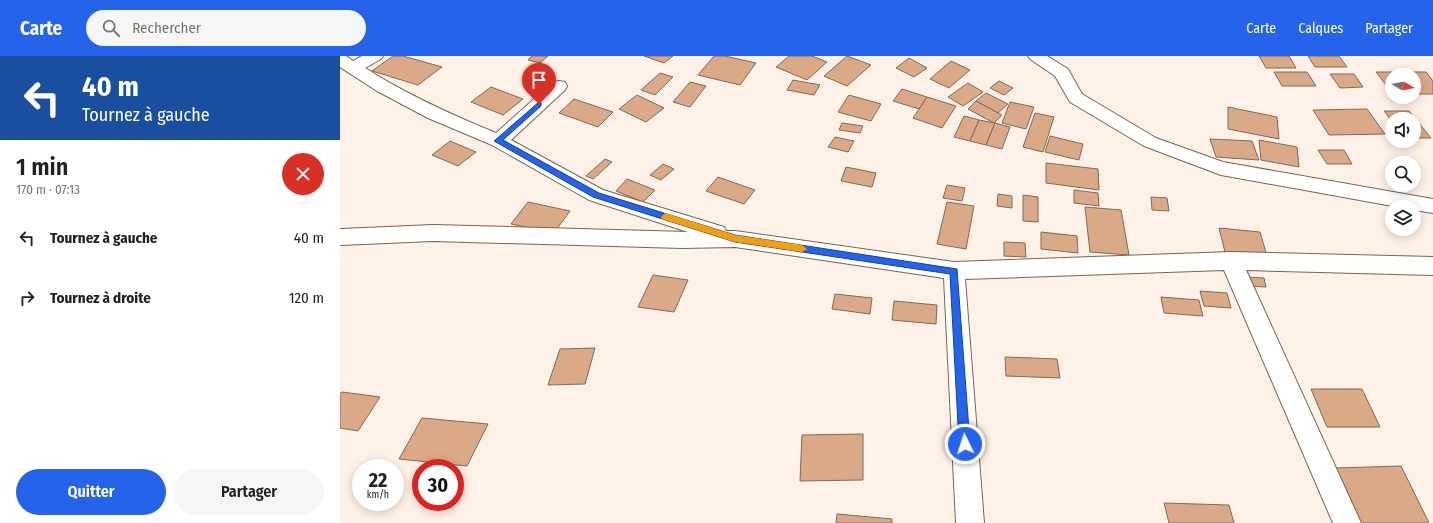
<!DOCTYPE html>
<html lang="fr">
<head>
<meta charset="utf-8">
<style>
  body { margin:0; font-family:"Fira Sans Condensed",sans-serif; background:#f6f6f6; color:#202124; height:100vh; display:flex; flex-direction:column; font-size:15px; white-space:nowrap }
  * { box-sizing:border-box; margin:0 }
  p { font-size:13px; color:#757577 }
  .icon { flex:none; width:22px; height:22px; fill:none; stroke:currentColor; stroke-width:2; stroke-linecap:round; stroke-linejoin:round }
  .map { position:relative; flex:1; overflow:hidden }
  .sheet { display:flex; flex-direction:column; background:#fff; width:340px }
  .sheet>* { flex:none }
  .hud { background:#1a4fa0; color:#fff; overflow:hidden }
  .needle { width:26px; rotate:100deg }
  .tools { position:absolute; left:1045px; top:12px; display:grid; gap:8px }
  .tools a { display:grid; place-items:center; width:36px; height:36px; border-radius:50%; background:#fff; box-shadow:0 2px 10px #0003; font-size:20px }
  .speed { position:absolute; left:12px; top:403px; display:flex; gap:8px; font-size:20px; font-weight:700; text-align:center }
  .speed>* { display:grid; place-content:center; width:52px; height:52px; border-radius:50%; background:#fff; box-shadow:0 2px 10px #0003; line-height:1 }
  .speed small { font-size:10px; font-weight:400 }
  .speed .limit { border:6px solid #d22; background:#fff; color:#111 }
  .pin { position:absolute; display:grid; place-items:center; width:34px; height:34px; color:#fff; margin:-41px -17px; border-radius:50% 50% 50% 0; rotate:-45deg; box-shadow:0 0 4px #0007 }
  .pin .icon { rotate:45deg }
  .me { position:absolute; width:44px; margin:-22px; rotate:356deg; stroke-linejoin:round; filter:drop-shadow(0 0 3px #0008) }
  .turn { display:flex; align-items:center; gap:14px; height:84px; padding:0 16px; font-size:18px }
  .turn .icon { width:52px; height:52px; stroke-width:2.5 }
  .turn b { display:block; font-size:28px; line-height:34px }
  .round { display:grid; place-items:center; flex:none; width:42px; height:42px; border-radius:21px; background:#f6f6f6 }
  .headline { display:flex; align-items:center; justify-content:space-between; height:68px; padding:0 16px }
  h1 { font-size:24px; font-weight:600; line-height:30px }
  .button { display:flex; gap:8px; margin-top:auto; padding:8px 16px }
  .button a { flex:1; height:46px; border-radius:24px; background:#2563eb; color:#fff; font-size:16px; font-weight:600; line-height:46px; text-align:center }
  .button a+a { background:#f6f6f6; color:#202124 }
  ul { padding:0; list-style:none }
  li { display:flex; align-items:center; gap:12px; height:60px; padding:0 16px }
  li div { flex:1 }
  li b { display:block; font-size:15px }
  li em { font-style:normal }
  header { display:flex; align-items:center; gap:24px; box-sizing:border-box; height:56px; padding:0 20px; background:#2563eb; color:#fff }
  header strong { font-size:19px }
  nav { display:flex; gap:22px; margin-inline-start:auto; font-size:14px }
  .search { width:280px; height:36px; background:#f6f6f6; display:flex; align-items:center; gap:10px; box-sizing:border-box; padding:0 14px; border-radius:22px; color:#757577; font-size:15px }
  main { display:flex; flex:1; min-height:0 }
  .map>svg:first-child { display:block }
  .building { fill:#daa987; stroke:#846854 }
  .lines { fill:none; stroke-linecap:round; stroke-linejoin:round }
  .minor-casing { stroke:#7e624e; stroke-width:2 }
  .minor { fill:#fff; fill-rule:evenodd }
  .route { fill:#2563eb; stroke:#184099 }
  .slow { fill:#f59e0b }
</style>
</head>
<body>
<header>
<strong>Carte</strong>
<div class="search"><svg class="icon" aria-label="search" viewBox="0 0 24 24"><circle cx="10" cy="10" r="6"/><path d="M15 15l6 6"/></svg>Rechercher</div>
<nav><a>Carte</a><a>Calques</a><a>Partager</a></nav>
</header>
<main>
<section class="sheet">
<div class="hud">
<div class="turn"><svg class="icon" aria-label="left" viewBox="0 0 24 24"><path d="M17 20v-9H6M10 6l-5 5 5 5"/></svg><div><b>40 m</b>Tournez à gauche</div></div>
</div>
<div class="headline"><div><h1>1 min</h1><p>170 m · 07:13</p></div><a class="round" style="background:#d93025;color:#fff"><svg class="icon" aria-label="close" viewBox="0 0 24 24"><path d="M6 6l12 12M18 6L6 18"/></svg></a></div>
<ul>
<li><svg class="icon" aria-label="left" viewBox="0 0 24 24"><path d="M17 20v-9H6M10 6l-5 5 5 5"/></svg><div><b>Tournez à gauche</b></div><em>40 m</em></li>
<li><svg class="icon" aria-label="right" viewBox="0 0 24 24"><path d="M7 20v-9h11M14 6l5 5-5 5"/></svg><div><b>Tournez à droite</b></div><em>120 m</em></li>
</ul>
<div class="button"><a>Quitter</a><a>Partager</a></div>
</section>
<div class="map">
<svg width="1093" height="467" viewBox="0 0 1093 467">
  <rect width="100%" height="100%" fill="#fef1e8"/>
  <!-- building -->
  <g class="building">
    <polygon points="53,0 63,0 102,11 78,29 32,15"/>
    <polygon points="192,0 208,0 200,7 188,4"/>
    <polygon points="304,0 333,0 324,7"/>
    <polygon points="374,0 385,0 416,7 400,29 358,19"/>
    <polygon points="449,0 472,0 487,6 467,24 436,11"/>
    <polygon points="507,0 531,9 507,30 484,20"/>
    <polygon points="919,0 949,0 956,12 926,12"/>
    <polygon points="968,0 999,0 1007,11 975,11"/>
    <polygon points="569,2 587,12 574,21 556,12"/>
    <polygon points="611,5 630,14 609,32 590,23"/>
    <polygon points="934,16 967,16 976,30 942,30"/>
    <polygon points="1036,16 1086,16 1093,25 1093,38 1074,38 1074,19 1052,19 1052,37"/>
    <polygon points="320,17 333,21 315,39 301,34"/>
    <polygon points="990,18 1014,18 1023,31 1000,32"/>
    <polygon points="453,24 480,29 474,39 447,34"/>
    <polygon points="659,25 673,32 664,39 650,32"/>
    <polygon points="350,26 366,30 350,51 333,46"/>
    <polygon points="628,27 643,36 623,50 608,41"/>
    <polygon points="151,31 183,43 163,59 131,46"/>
    <polygon points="562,33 587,41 579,53 553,45"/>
    <polygon points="646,37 668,48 658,57 636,45"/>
    <polygon points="297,39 324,52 306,66 279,53"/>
    <polygon points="509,39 541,48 531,65 498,56"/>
    <polygon points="587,41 616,50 602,72 573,62"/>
    <polygon points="234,43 273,56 258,71 219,57"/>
    <polygon points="636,45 658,57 662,59 654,67 628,53"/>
    <polygon points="670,46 694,51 686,73 662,67"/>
    <polygon points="888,51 937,61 939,83 888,73"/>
    <polygon points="1027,53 1045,78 989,79 973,54"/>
    <polygon points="1044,55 1069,55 1091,82 1074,82 1074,63 1052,63 1052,65"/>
    <polygon points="695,57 714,61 703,96 683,91"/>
    <polygon points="624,60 639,64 630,85 614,81"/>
    <polygon points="639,64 655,67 646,89 630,85"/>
    <polygon points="502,67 523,70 520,77 499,74"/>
    <polygon points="655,67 670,71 662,93 646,89"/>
    <polygon points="710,80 743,88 739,104 705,96"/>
    <polygon points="495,81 514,85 508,96 488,91"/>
    <polygon points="870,83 912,85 919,104 876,101"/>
    <polygon points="919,84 957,91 959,111 921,104"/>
    <polygon points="110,85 136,96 118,110 92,99"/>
    <polygon points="978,94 1004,94 1012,108 987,108"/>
    <polygon points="265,103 272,106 253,123 246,120"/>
    <polygon points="706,107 758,113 759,134 706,127"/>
    <polygon points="323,108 334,113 321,124 310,119"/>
    <polygon points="506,111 536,117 532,131 501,125"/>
    <polygon points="378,121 415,134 404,148 366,135"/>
    <polygon points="287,123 315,134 303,146 276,135"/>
    <polygon points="607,129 625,132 622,145 603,142"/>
    <polygon points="734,134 758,137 759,150 734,147"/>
    <polygon points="658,138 672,140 672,152 657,150"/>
    <polygon points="683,139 698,141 698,166 683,165"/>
    <polygon points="811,141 827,142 829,155 812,154"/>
    <polygon points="188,146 230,155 214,177 171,168"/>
    <polygon points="607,146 634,150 626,193 597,188"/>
    <polygon points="745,151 781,154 789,199 750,196"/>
    <polygon points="879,172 920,176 927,200 885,196"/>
    <polygon points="701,176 737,180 738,197 701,193"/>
    <polygon points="664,186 685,187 686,201 664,200"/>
    <polygon points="313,219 348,224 334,256 298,251"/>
    <polygon points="907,221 924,222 926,231 909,230"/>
    <polygon points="860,235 887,237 891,252 864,250"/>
    <polygon points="495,238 532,242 530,258 492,253"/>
    <polygon points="821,241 859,244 863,260 824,257"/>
    <polygon points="554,245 597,249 596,268 552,264"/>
    <polygon points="255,292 245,328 208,329 220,293"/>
    <polygon points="665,301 717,303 720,322 666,320"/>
    <polygon points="971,333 1022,333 1040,371 987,371"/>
    <polygon points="2,336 40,341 18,375 0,372 0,338"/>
    <polygon points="82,362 148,368 127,410 59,403"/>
    <polygon points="523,378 523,424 460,425 462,379"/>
    <polygon points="1061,410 1089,467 1020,467 996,412"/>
    <polygon points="824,447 889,449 894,467 829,467"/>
    <polygon points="497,458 552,463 552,467 496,467"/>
  </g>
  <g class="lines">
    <defs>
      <g id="minor">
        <path d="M0,0h6l7,5 9,-5h21l-2,3 -16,9c41,26 85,46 131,65l57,-51 6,-1 6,1 2,4 -2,4 -54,50 92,50 121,37 2,4h9l219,31 277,-10 202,5v18l-187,-5 115,253h-28l-109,-253 -259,9 19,244h-28l-12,-245 -209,-31 -53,1 -249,-7 -93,4v-16l93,-4 255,7 -99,-32 -97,-55 -64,-27 -51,-27 -37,-24z"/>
        <polygon points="688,0 707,0 728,13 742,38 816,82 883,106 1093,143 1093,157 1074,154 1074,151 1058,151 881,119 804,90 730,46 715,20 690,3"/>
      </g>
    </defs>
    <!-- minor casing -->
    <use href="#minor" class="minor-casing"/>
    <!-- minor -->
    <use href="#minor" class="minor"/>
  </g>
  <!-- route -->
  <polygon class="route" points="199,46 201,47 201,50 163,84 259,137 395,179 617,213 630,388 628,392 625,394 621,392 619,388 610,218 395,186 253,141 154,85"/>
  <!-- slow -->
  <polygon class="slow" points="325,157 395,179 462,189 467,193 462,196 395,186 322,163 321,161"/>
</svg>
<div class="tools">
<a><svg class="needle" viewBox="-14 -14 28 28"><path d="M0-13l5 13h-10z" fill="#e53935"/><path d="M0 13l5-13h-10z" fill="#757577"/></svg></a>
<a><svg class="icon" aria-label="sound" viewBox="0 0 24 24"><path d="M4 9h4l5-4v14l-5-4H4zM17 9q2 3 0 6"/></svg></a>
<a><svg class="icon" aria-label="search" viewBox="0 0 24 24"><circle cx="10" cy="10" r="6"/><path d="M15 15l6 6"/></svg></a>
<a><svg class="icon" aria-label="layers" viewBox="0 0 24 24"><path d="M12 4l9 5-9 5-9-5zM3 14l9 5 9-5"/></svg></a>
</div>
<div class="speed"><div>22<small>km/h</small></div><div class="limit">30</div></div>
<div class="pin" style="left:199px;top:48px;background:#d93025"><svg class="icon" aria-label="arrive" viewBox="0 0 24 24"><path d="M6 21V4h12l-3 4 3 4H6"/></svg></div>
<svg class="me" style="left:625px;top:388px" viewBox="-20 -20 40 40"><circle r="17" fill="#2563eb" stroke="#fff" stroke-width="3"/><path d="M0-11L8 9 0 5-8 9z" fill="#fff"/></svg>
</div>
</main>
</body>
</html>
